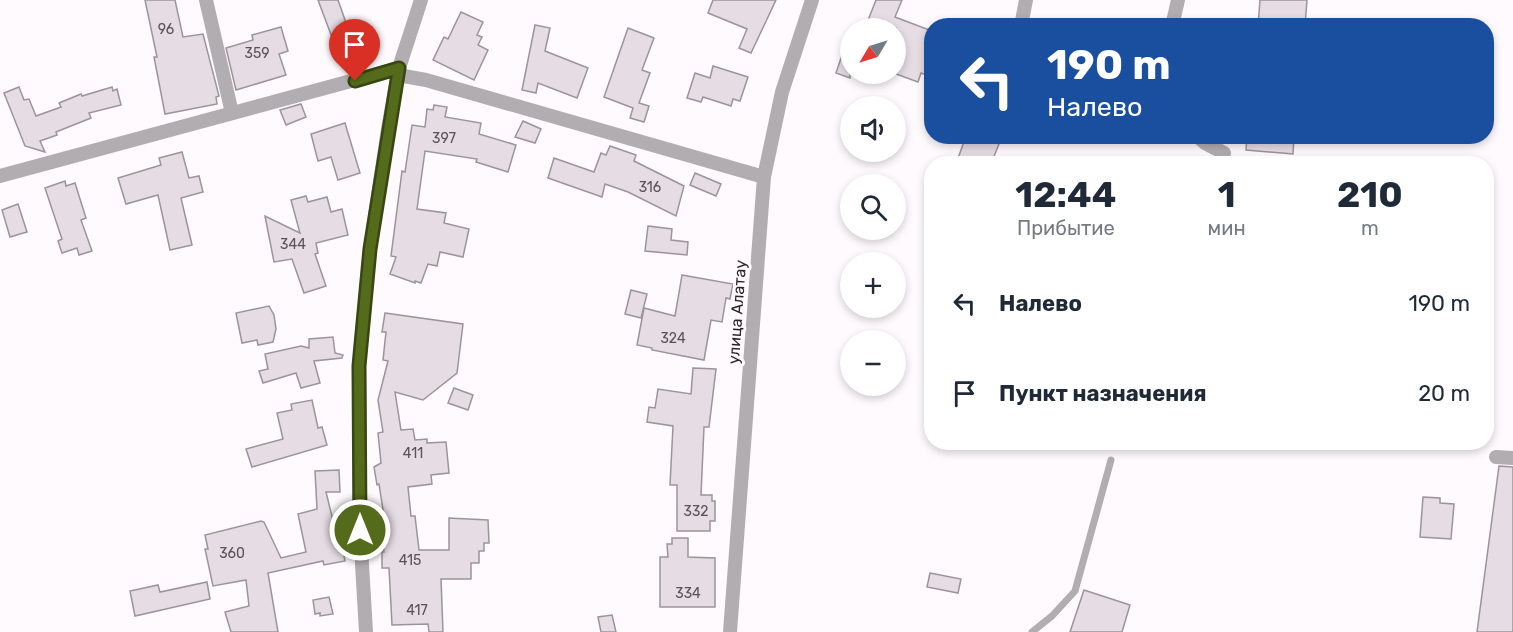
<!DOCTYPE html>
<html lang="ru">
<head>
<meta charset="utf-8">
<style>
  body { margin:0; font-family:Rubik,sans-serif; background:#f2f2f3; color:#1f2937; height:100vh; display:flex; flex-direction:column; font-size:22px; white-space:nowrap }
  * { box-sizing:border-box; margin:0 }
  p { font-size:20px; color:#747a83 }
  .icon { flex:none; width:33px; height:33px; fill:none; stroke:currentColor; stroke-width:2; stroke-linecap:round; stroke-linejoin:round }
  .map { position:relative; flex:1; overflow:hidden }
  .sheet { position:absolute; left:924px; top:156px; width:570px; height:294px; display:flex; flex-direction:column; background:#fff; border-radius:24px; box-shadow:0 3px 9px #0003 }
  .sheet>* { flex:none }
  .top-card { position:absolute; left:924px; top:18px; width:570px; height:126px; border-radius:24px; box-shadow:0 3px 9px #0003; background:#1a4fa0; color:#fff; overflow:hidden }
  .needle { width:39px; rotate:232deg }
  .controls { position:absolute; left:840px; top:18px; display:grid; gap:12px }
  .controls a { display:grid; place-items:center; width:66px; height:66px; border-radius:50%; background:#fff; box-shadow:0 3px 9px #0003; font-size:30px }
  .pin { position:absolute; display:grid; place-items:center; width:51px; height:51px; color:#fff; margin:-62px -26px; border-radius:50% 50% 50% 0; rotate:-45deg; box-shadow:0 0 6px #0007 }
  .pin .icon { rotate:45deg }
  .me { position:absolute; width:66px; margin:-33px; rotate:0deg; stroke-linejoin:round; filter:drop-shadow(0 0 4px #0008) }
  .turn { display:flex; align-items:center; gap:21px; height:126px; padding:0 24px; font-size:27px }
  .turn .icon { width:78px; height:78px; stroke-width:2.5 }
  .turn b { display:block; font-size:42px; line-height:51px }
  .eta { display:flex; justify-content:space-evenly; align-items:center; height:102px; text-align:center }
  .eta b { font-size:36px; font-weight:700; line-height:42px }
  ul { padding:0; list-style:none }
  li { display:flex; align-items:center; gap:18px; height:90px; padding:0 24px }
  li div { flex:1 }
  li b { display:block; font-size:22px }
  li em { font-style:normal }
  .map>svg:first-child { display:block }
  .building { fill:#e6dce3; stroke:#9d949b; stroke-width:1.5 }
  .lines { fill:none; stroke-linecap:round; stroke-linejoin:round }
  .service { stroke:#b2adb1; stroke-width:7 }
  .minor { stroke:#b2adb1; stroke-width:14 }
  .route-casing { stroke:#374612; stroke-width:15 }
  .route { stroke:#546b1b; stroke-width:10 }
  .labels { text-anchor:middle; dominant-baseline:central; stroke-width:6; stroke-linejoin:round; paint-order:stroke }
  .number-label { font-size:14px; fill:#585356 }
  .street-label { font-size:16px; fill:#282527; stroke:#fefafd }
</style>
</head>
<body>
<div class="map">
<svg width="1513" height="632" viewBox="0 0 1513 632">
  <rect width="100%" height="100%" fill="#fefafd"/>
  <!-- building -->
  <g class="building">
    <polygon points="145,0 175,0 183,37 203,34 219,96 216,97 217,104 165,114 154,57 157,57"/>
    <polygon points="318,0 338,0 350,34 333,40"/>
    <polygon points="713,0 776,0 751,53 739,48 747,29 708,13"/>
    <polygon points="876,0 902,0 895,17 932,31 932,77 921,73 918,82 896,74 896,28 865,28"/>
    <polygon points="1260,0 1307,0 1305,26 1258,26"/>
    <polygon points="461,12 483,22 477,35 482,37 478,45 488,50 474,80 433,60 444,37 448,39"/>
    <polygon points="535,25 550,28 545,51 588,68 577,98 538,83 536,93 522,90"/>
    <polygon points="281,27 288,51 279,54 286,75 236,90 226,48 253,40 252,35"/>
    <polygon points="628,28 654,38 642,70 650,73 639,103 649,106 644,122 630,118 633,108 604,97"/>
    <polygon points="848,37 850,37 850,78 836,73"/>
    <polygon points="713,66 748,77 740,101 733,99 731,106 703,97 701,102 687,98 695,73 710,78"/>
    <polygon points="19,87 24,100 29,99 36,116 61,107 59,103 81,94 82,96 112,87 113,91 117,89 121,105 89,113 91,118 56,132 57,135 40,141 45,152 25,146 4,93"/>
    <polygon points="301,104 306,117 286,125 280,110"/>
    <polygon points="434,105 447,107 445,117 481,123 479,134 516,145 508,172 476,162 477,159 425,151 417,209 446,213 444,223 469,229 463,257 440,252 437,266 428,264 421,283 415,281 415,283 390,274 396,257 391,256 402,171 405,172 412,125 425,127 427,109 433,110"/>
    <polygon points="523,121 541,129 535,143 515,137"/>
    <polygon points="345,123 360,173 338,180 331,157 318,161 311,134"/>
    <polygon points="966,136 979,136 999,144 991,164 956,164"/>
    <polygon points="1247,136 1294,136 1293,154 1246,150"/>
    <polygon points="610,146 636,155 634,161 684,186 676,216 628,192 605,184 602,197 548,178 554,158 594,172 601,153 606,155"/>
    <polygon points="182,152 189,178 199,176 203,192 181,198 192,245 170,250 158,195 126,204 118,178 161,165 159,158"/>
    <polygon points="695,173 721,184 716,196 690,185"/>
    <polygon points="65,181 66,186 75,183 86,218 81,220 92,251 79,255 77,248 62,253 58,241 62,239 45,188"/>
    <polygon points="306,196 308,202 327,197 331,212 342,209 348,235 316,243 318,253 315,254 326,286 304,293 292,259 274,262 265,216 300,233 291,200"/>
    <polygon points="18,204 27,232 10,237 2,210"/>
    <polygon points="648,226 672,229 671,240 688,242 687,255 645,251"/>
    <polygon points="682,275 733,284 730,299 726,298 722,322 711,320 704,360 652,350 652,348 637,345 644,308 675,316"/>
    <polygon points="631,290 647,294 641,318 625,314"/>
    <polygon points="269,306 274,315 276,329 273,342 258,345 257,340 242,343 236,313"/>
    <polygon points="385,313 463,324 457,373 423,400 395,392 401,430 413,429 415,440 427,439 427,443 446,442 449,473 431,475 432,484 408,487 411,516 415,516 419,550 449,550 449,518 488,520 489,543 484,543 484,551 479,551 479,563 471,563 471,579 441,579 443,632 429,632 428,624 392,625 389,568 382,568 382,552 384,552 379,510 383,510 379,484 377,485 374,467 381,463 378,433 383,432 378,400 388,361 383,360 386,332 382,332"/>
    <polygon points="333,337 335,353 343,355 342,358 314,361 320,383 301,388 296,373 263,383 259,371 268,369 265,354 301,346 309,348 309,339"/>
    <polygon points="693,368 716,369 709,427 704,427 701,495 712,495 712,501 715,501 715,521 710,521 710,531 677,531 677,485 670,485 673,426 647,422 649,407 655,408 658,389 691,394"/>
    <polygon points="454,388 473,395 468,410 448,403"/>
    <polygon points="312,400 318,428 322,427 327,445 252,467 246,449 283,439 277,413 292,410 291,404"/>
    <polygon points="1499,466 1513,467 1513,632 1477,632"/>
    <polygon points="339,470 340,492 326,492 339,545 342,545 345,561 324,565 323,561 268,573 278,632 231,632 225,612 249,606 246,580 213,586 205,549 208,549 205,535 261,521 264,522 281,558 306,552 298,514 317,509 315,471"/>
    <polygon points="1423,497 1440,498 1440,503 1454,504 1451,539 1420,537"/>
    <polygon points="672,538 688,538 688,557 715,558 715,607 660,607 660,557 668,557 667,544 672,544"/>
    <polygon points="930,573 961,579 958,593 927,587"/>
    <polygon points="207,582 210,599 135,616 130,591 158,585 160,592"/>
    <polygon points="1084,590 1130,605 1122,632 1070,632"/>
    <polygon points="329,597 333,614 320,616 320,613 315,614 313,600"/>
    <polygon points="612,615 616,632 601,632 598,617"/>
  </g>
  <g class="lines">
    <!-- service -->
    <polyline class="service" points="1032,632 1052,616 1075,591 1111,460"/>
    <!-- minor -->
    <g class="minor">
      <polyline points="206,0 232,113"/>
      <polyline points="1021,26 1026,0"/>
      <polyline points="1172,26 1178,0"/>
      <polyline points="398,75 426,80 764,177"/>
      <polyline points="1197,136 1205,143 1224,153"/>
      <polyline points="0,176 399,68"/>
      <polyline points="1496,457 1513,458"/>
      <polyline points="366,632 360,530 359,366 370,249 388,129 399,68 421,0"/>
      <polyline points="730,632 764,177 782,92 812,0"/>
    </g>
  </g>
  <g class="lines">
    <defs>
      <polyline id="route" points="355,81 399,68 370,249 359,366 360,530"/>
    </defs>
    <!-- route casing -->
    <use href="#route" class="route-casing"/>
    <!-- route -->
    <use href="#route" class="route"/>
  </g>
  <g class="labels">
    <!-- number labels -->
    <g class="number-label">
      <text x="166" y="29">96</text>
      <text x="257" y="53">359</text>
      <text x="444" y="138">397</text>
      <text x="650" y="187">316</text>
      <text x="293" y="244">344</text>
      <text x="673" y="338">324</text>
      <text x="413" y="453">411</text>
      <text x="696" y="511">332</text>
      <text x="232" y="553">360</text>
      <text x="410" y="560">415</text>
      <text x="688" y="593">334</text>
      <text x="417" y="610">417</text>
    </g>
    <!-- street labels -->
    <g class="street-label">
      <text transform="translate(737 312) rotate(-86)">улица Алатау</text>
    </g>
  </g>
</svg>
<div class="controls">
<a><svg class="needle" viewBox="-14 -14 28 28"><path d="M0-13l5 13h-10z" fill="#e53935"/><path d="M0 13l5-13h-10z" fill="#747a83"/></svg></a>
<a><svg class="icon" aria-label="sound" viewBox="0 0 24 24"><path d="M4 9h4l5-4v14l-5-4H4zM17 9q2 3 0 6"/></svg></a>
<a><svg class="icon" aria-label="search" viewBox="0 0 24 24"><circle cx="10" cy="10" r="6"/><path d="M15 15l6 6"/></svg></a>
<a>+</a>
<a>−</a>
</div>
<div class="pin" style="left:355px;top:81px;background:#d93025"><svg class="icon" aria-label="arrive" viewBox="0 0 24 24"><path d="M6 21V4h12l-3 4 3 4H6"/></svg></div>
<svg class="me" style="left:360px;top:530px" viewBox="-20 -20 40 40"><circle r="17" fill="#546b1b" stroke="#fff" stroke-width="3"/><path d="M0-11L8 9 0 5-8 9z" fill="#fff"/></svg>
<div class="top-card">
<div class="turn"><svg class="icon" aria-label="left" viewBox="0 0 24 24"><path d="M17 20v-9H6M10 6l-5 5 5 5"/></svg><div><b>190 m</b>Налево</div></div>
</div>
<section class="sheet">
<div class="eta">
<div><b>12:44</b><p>Прибытие</p></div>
<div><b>1</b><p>мин</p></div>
<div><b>210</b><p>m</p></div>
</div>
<ul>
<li><svg class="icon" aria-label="left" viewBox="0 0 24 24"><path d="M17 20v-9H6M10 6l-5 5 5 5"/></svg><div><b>Налево</b></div><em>190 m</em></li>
<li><svg class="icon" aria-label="arrive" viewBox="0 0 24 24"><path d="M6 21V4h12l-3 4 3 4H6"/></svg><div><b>Пункт назначения</b></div><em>20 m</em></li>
</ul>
</section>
</div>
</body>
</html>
